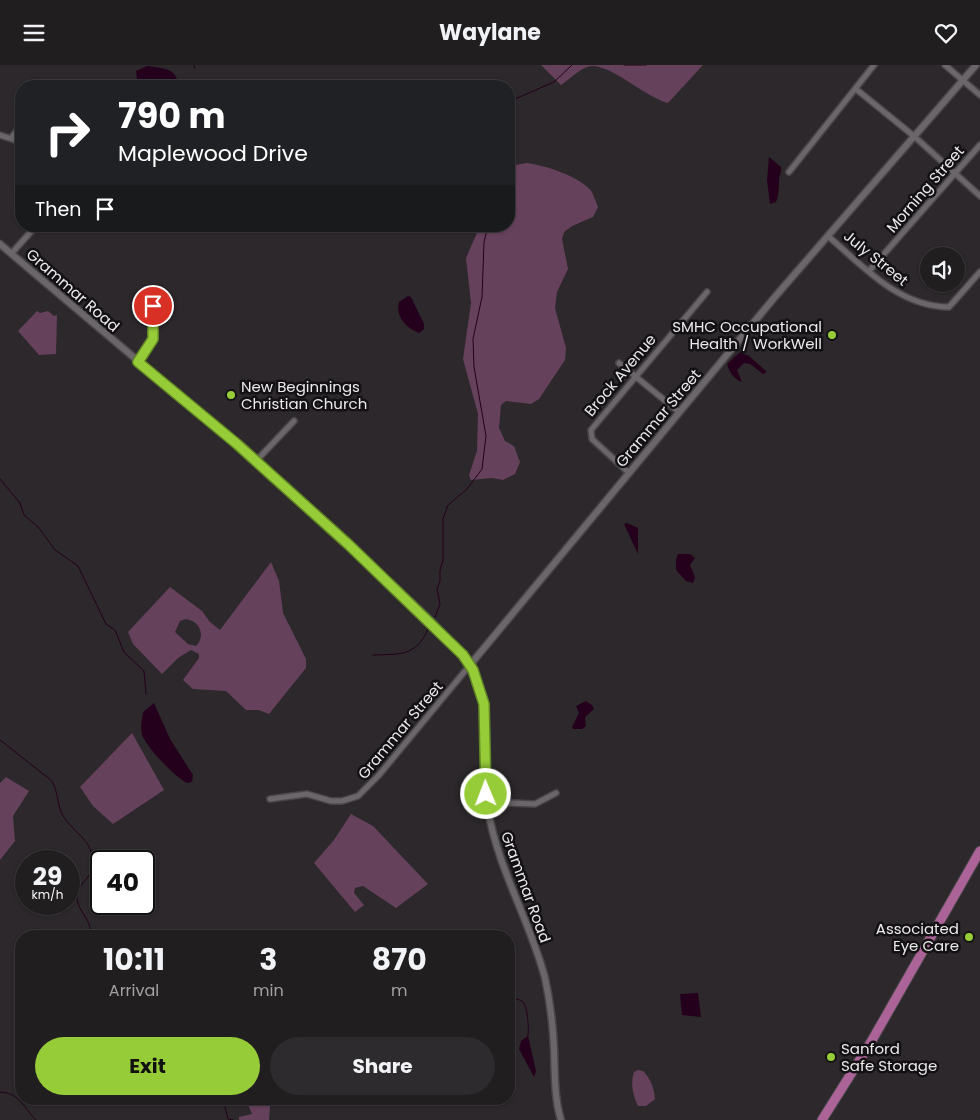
<!DOCTYPE html>
<html lang="en">
<head>
<meta charset="utf-8">
<style>
  body { margin:0; font-family:Poppins,sans-serif; background:#2d2b2d; color:#f1f3f6; height:100vh; display:flex; flex-direction:column; font-size:19px; white-space:nowrap }
  * { box-sizing:border-box; margin:0 }
  p { font-size:16px; color:#a2a2a5 }
  .icon { flex:none; width:28px; height:28px; fill:none; stroke:currentColor; stroke-width:2; stroke-linecap:round; stroke-linejoin:round }
  .map { position:relative; flex:1; overflow:hidden }
  .drawer { position:absolute; left:15px; top:865px; width:500px; height:175px; display:flex; flex-direction:column; background:#211e20; border-radius:20px; box-shadow:0 1px 4px #0004,0 0 0 1px #3e3c3e }
  .drawer>* { flex:none }
  .guide { position:absolute; left:15px; top:15px; width:500px; height:152px; border-radius:20px; box-shadow:0 1px 4px #0004,0 0 0 1px #3e3c3e; background:#202124; color:#fff; overflow:hidden }
  .tools { position:absolute; left:920px; top:182px; display:grid; gap:10px }
  .tools a { display:grid; place-items:center; width:45px; height:45px; border-radius:50%; background:#211e20; box-shadow:0 1px 4px #0004,0 0 0 1px #3e3c3e; font-size:25px }
  .speed { position:absolute; left:15px; top:785px; display:flex; gap:10px; font-size:25px; font-weight:700; text-align:center }
  .speed>* { display:grid; place-content:center; width:65px; height:65px; border-radius:50%; background:#211e20; box-shadow:0 1px 4px #0004,0 0 0 1px #3e3c3e; line-height:1 }
  .speed small { font-size:12px; font-weight:400 }
  .speed .limit { border:2px solid #111; border-radius:8px; background:#fff; color:#111 }
  .pin { position:absolute; display:grid; place-items:center; width:42px; height:42px; color:#fff; margin:-21px; border:2px solid #fff; border-radius:50%; box-shadow:0 1px 5px #0007 }
  .me { position:absolute; width:55px; margin:-28px; rotate:359deg; stroke-linejoin:round; filter:drop-shadow(0 0 4px #0008) }
  .turn { display:flex; align-items:center; gap:18px; height:105px; padding:0 20px; font-size:22px }
  .turn .icon { width:65px; height:65px; stroke-width:2.5 }
  .turn b { display:block; font-size:35px; line-height:42px }
  .then { display:flex; align-items:center; height:48px; padding:0 20px; background:#0003; gap:10px; font-size:19px }
  .eta { display:flex; justify-content:space-evenly; align-items:center; height:85px; text-align:center }
  .eta b { font-size:30px; font-weight:700; line-height:35px }
  .action { display:flex; gap:10px; margin-top:auto; padding:10px 20px }
  .action a { flex:1; height:58px; border-radius:30px; background:#97cc39; color:#111; font-size:20px; font-weight:700; line-height:58px; text-align:center }
  .action a+a { background:#2d2b2d; color:#f1f3f6 }
  header { display:flex; justify-content:space-between; align-items:center; height:65px; padding:0 20px; background:#211e20; font-size:22px; font-weight:700 }
  .map>svg:first-child { display:block }
  .green { fill:#66415c; fill-rule:evenodd }
  .water { fill:#24001c }
  .lines { fill:none; stroke-linecap:round; stroke-linejoin:round }
  .stream { stroke:#24001c; stroke-width:1 }
  .minor-casing { stroke:#484547; stroke-width:8 }
  .tertiary-casing { stroke:#484547; stroke-width:9 }
  .trunk-casing { stroke:#484547; stroke-width:11 }
  .minor { stroke:#6b6669; stroke-width:5 }
  .tertiary { stroke:#6b6669; stroke-width:6 }
  .trunk { stroke:#ab6398; stroke-width:9 }
  .route-casing { stroke:#628525; stroke-width:12 }
  .route { stroke:#97cc39; stroke-width:9 }
  .poi-dot { fill:#97cc39; stroke:#131113; stroke-width:2 }
  .labels { text-anchor:middle; dominant-baseline:central; stroke-width:5; stroke-linejoin:round; paint-order:stroke }
  .street-label { font-size:15px; fill:#ece9eb; stroke:#131113 }
  .poi-label { font-size:15px; fill:#ece9eb; stroke:#131113; text-anchor:end }
</style>
</head>
<body>
<header><svg class="icon" aria-label="menu" viewBox="0 0 24 24"><path d="M4 6h16M4 12h16M4 18h16"/></svg>Waylane<svg class="icon" aria-label="heart" viewBox="0 0 24 24"><path d="M12 20l-8-8c-3-5 5-10 8-4 3-6 11-1 8 4z"/></svg></header>
<div class="map">
<svg width="980" height="1055" viewBox="0 0 980 1055">
  <rect width="100%" height="100%" fill="#2c282b"/>
  <!-- green -->
  <g class="green">
    <path d="M541,0h162l-35,38c-21,-5 -56,-38 -77,-37 -10,1 -22,14 -30,19z"/>
    <path d="M527,98c17,2 55,14 65,29 2,5 4,10 6,15l-5,10 -21,9 -8,6 -2,7 6,30 -11,23 -2,16 11,40 -1,12 -26,39 -8,5 -25,-3 -5,4 -2,23 6,13 9,5 6,16 -5,12 -12,6 -11,-2 -21,2 -2,-5 8,-24 1,-37 -15,-55 8,-56 -5,-45 14,-32h29v-57l6,-4z"/>
    <polygon points="37,246 40,248 48,246 54,251 57,250 56,289 39,290 18,266"/>
    <path d="M271,497l8,19 4,32 23,46v9l-37,46 -10,-4h-13l-20,-19 -33,-2 -10,-9 16,-22v-4l-8,-4 -13,8 -16,16 -29,-30 -5,-12 42,-45 32,24 8,11 10,8zM186,554c14,2 20,17 10,27l-8,-2 -13,-12 5,-11z"/>
    <polygon points="132,668 164,725 113,759 93,741 80,722"/>
    <polygon points="6,712 29,726 13,751 15,776 0,795 0,718"/>
    <polygon points="351,749 373,761 428,819 396,843 363,821 355,823 354,828 364,840 355,847 314,798 334,775"/>
    <path d="M638,1005l5,1c8,8 11,17 12,28l-9,7h-8c-5,-10 -8,-23 -4,-34z"/>
    <polygon points="267,1034 270,1041 269,1055 239,1055 239,1052 252,1049 249,1042 250,1035"/>
  </g>
  <!-- water -->
  <g class="water">
    <path d="M147,1c15,2 31,2 31,20h-37l-4,-7 -1,-8z"/>
    <path d="M769,92l12,10c1,5 -2,9 -2,13 0,9 0,14 -3,22l-6,2 -3,-24z"/>
    <path d="M408,231l3,1 13,27v5l-5,4c-13,-5 -24,-17 -20,-31z"/>
    <path d="M740,287l9,4 18,16 -4,2 -13,-10 -6,-1 -7,7 5,12c-7,-2 -13,-10 -15,-18z"/>
    <polygon points="627,458 638,463 638,489 624,459"/>
    <polygon points="678,489 690,489 695,493 690,500 695,512 693,518 686,516 676,505 676,494"/>
    <polygon points="586,636 592,640 594,644 585,652 586,661 582,664 573,664 572,662 579,648 576,641"/>
    <path d="M154,638l16,36 23,36 -1,7 -5,1c-12,-6 -40,-35 -45,-48 -2,-7 0,-16 1,-23z"/>
    <polygon points="698,928 701,952 682,950 680,929"/>
    <polygon points="528,971 536,1006 534,1012 519,984 521,976"/>
  </g>
  <g class="lines">
    <!-- stream -->
    <g class="stream">
      <polyline points="194,0 195,3"/>
      <polyline points="624,0 646,0"/>
      <polyline points="509,39 515,34 554,17 572,0"/>
      <polyline points="509,77 511,81 509,90"/>
      <polyline points="0,414 20,438 24,450 39,463 55,485 78,501 106,559 115,565 124,587 144,606 146,629"/>
      <polyline points="435,552 440,539 437,524 440,516 440,505 443,495 443,454 448,440 467,424 482,404 486,371 474,302 473,274 482,232 484,177 488,161"/>
      <path d="M373,590c27,-1 43,2 55,-26"/>
      <path d="M0,675l52,41c6,11 5,22 10,33 11,20 35,27 30,54 -2,12 -16,17 -15,30 1,14 15,21 14,38"/>
      <polyline points="496,868 500,871"/>
      <polyline points="509,891 512,898 509,903"/>
      <path d="M509,927l1,5c3,2 9,2 12,4 6,4 7,29 6,35"/>
      <path d="M0,1027c20,1 23,15 36,28"/>
      <polyline points="223,1034 228,1054 233,1055"/>
    </g>
    <defs>
      <g id="minor">
        <polyline points="945,0 980,30"/>
        <polyline points="856,24 915,72 980,131"/>
        <polyline points="0,70 21,77"/>
        <polyline points="11,73 21,61"/>
        <polyline points="789,107 874,0"/>
        <path d="M829,172c35,30 70,70 120,70l31,-35"/>
        <polyline points="11,189 36,161"/>
        <polyline points="869,206 980,80"/>
        <polyline points="138,297 153,274 153,240"/>
        <polyline points="619,298 679,347"/>
        <polyline points="256,396 294,356"/>
        <polyline points="628,407 592,374 591,365 707,227"/>
        <polyline points="270,734 307,729 331,736 342,736 358,731 379,710 470,600"/>
        <polyline points="487,737 535,739 556,728"/>
      </g>
      <g id="tertiary">
        <path d="M0,179c125,107 252,210 372,322 32,31 91,78 106,118 15,40 3,85 10,126 10,59 42,111 57,168 5,23 8,47 9,71 1,24 0,48 7,71"/>
        <polyline points="470,600 774,233 976,0"/>
      </g>
      <polyline id="trunk" points="822,1055 871,977 980,786"/>
    </defs>
    <!-- minor casing -->
    <use href="#minor" class="minor-casing"/>
    <!-- tertiary casing -->
    <use href="#tertiary" class="tertiary-casing"/>
    <!-- trunk casing -->
    <use href="#trunk" class="trunk-casing"/>
    <!-- minor -->
    <use href="#minor" class="minor"/>
    <!-- tertiary -->
    <use href="#tertiary" class="tertiary"/>
    <!-- trunk -->
    <use href="#trunk" class="trunk"/>
  </g>
  <g class="lines">
    <defs>
      <polyline id="route" points="153,241 153,274 138,297 237,379 349,480 463,590 473,605 484,639 486,729"/>
    </defs>
    <!-- route casing -->
    <use href="#route" class="route-casing"/>
    <!-- route -->
    <use href="#route" class="route"/>
  </g>
  <!-- markers -->
  <g class="poi-dot">
    <circle cx="832" cy="270" r="5"/>
    <circle cx="231" cy="330" r="5"/>
    <circle cx="969" cy="872" r="5"/>
    <circle cx="831" cy="992" r="5"/>
  </g>
  <g class="labels">
    <!-- street labels -->
    <g class="street-label">
      <text transform="translate(925 124) rotate(-49)">Morning Street</text>
      <text transform="translate(876 193) rotate(39)">July Street</text>
      <text transform="translate(73 225) rotate(41)">Grammar Road</text>
      <text transform="translate(620 310) rotate(-50)">Brock Avenue</text>
      <text transform="translate(658 353) rotate(-50)">Grammar Street</text>
      <text transform="translate(400 665) rotate(-50)">Grammar Street</text>
      <text transform="translate(526 822) rotate(70)">Grammar Road</text>
    </g>
    <!-- poi labels -->
    <g class="poi-label">
      <text x="822" y="261">SMHC Occupational<tspan x="822" dy="17">Health / WorkWell</tspan></text>
      <text x="241" y="321" text-anchor="start">New Beginnings<tspan x="241" dy="17">Christian Church</tspan></text>
      <text x="959" y="863">Associated<tspan x="959" dy="17">Eye Care</tspan></text>
      <text x="841" y="983" text-anchor="start">Sanford<tspan x="841" dy="17">Safe Storage</tspan></text>
    </g>
  </g>
</svg>
<div class="tools">
<a><svg class="icon" aria-label="sound" viewBox="0 0 24 24"><path d="M4 9h4l5-4v14l-5-4H4zM17 9q2 3 0 6"/></svg></a>
</div>
<div class="speed"><div>29<small>km/h</small></div><div class="limit">40</div></div>
<div class="pin" style="left:153px;top:241px;background:#d93025"><svg class="icon" aria-label="arrive" viewBox="0 0 24 24"><path d="M6 21V4h12l-3 4 3 4H6"/></svg></div>
<svg class="me" style="left:486px;top:729px" viewBox="-20 -20 40 40"><circle r="17" fill="#97cc39" stroke="#fff" stroke-width="3"/><path d="M0-11L8 9 0 5-8 9z" fill="#fff"/></svg>
<div class="guide">
<div class="turn"><svg class="icon" aria-label="right" viewBox="0 0 24 24"><path d="M7 20v-9h11M14 6l5 5-5 5"/></svg><div><b>790 m</b>Maplewood Drive</div></div>
<div class="then">Then<svg class="icon" aria-label="arrive" viewBox="0 0 24 24"><path d="M6 21V4h12l-3 4 3 4H6"/></svg></div>
</div>
<section class="drawer">
<div class="eta">
<div><b>10:11</b><p>Arrival</p></div>
<div><b>3</b><p>min</p></div>
<div><b>870</b><p>m</p></div>
</div>
<div class="action"><a>Exit</a><a>Share</a></div>
</section>
</div>
</body>
</html>
